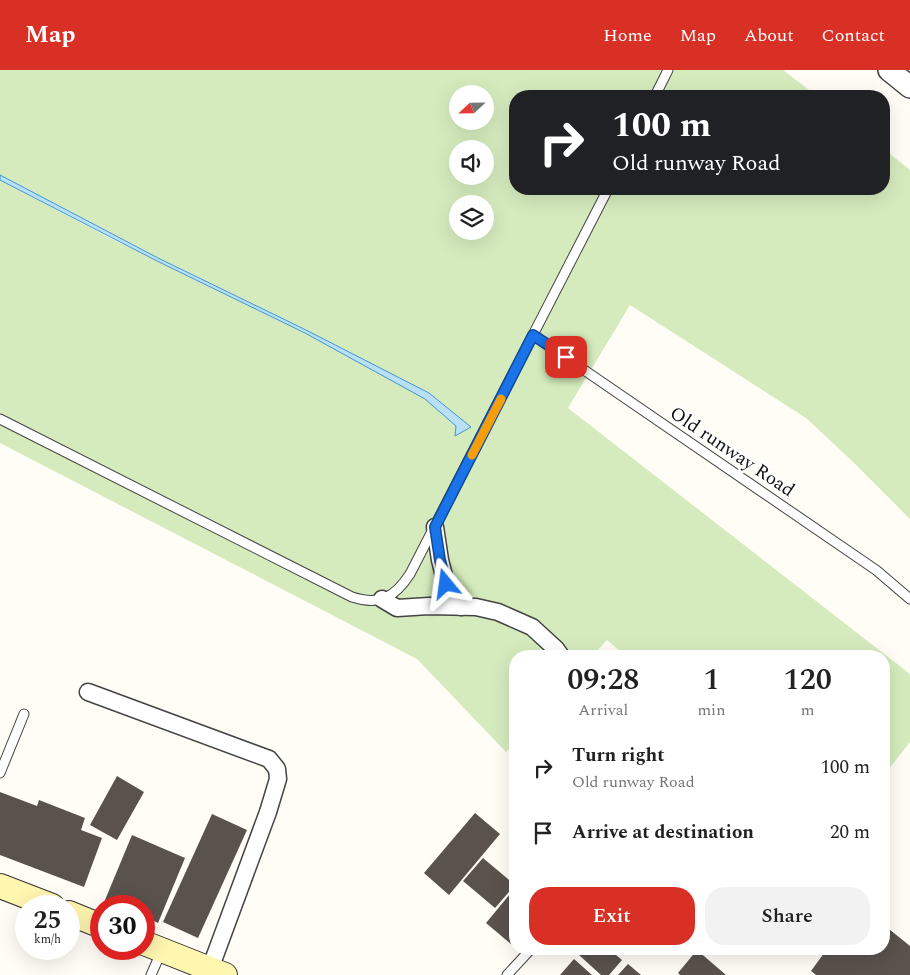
<!DOCTYPE html>
<html lang="en">
<head>
<meta charset="utf-8">
<style>
  body { margin:0; font-family:Spectral,serif; background:#f2f2f2; color:#222; height:100vh; display:flex; flex-direction:column; font-size:19px; white-space:nowrap }
  * { box-sizing:border-box; margin:0 }
  p { font-size:16px; color:#767676 }
  .icon { flex:none; width:28px; height:28px; fill:none; stroke:currentColor; stroke-width:2; stroke-linecap:round; stroke-linejoin:round }
  .map { position:relative; flex:1; overflow:hidden }
  .sheet { position:absolute; left:509px; top:580px; width:381px; height:305px; display:flex; flex-direction:column; background:#fff; border-radius:20px; box-shadow:0 5px 20px #0002 }
  .sheet>* { flex:none }
  .top-card { position:absolute; left:509px; top:20px; width:381px; height:105px; border-radius:20px; box-shadow:0 5px 20px #0002; background:#202124; color:#fff; overflow:hidden }
  .needle { width:32px; rotate:248deg }
  .controls { position:absolute; left:449px; top:15px; display:grid; gap:10px }
  .controls a { display:grid; place-items:center; width:45px; height:45px; border-radius:50%; background:#fff; box-shadow:0 5px 20px #0002; font-size:25px }
  .speed { position:absolute; left:15px; top:825px; display:flex; gap:10px; font-size:25px; font-weight:700; text-align:center }
  .speed>* { display:grid; place-content:center; width:65px; height:65px; border-radius:50%; background:#fff; box-shadow:0 5px 20px #0002; line-height:1 }
  .speed small { font-size:12px; font-weight:400 }
  .speed .limit { border:8px solid #d22; background:#fff; color:#111 }
  .pin { position:absolute; display:grid; place-items:center; width:42px; height:42px; color:#fff; margin:-21px; border-radius:10px; box-shadow:0 2px 8px #0006 }
  .me { position:absolute; width:55px; margin:-28px; rotate:344deg; stroke-linejoin:round; filter:drop-shadow(0 0 4px #0008) }
  .turn { display:flex; align-items:center; gap:18px; height:105px; padding:0 20px; font-size:22px }
  .turn .icon { width:65px; height:65px; stroke-width:2.5 }
  .turn b { display:block; font-size:35px; line-height:42px }
  .eta { display:flex; justify-content:space-evenly; align-items:center; height:85px; text-align:center }
  .eta b { font-size:30px; font-weight:600; line-height:35px }
  .action { display:flex; gap:10px; margin-top:auto; padding:10px 20px }
  .action a { flex:1; height:58px; border-radius:20px; background:#d93025; color:#fff; font-size:20px; font-weight:600; line-height:58px; text-align:center }
  .action a+a { background:#f2f2f2; color:#222 }
  ul { padding:0; list-style:none }
  li { display:flex; align-items:center; gap:15px; height:65px; padding:0 20px }
  li div { flex:1 }
  li b { display:block; font-size:19px }
  li em { font-style:normal }
  header { display:flex; align-items:center; gap:30px; box-sizing:border-box; height:70px; padding:0 25px; background:#d93025; color:#fff }
  header strong { font-size:24px }
  nav { display:flex; gap:28px; margin-inline-start:auto; font-size:18px }
  .map>svg:first-child { display:block }
  .green { fill:#d5ebbd; fill-rule:evenodd }
  .water { fill:#b9e0f7; stroke:#3f96cf }
  .building { fill:#5a524d }
  .lines { fill:none; stroke-linecap:round; stroke-linejoin:round }
  .service-casing { stroke:#444; stroke-width:11 }
  .minor-casing { stroke:#444; stroke-width:19 }
  .tertiary-casing { stroke:#444; stroke-width:24 }
  .secondary-casing { stroke:#333; stroke-width:26 }
  .service { stroke:#fff; stroke-width:9 }
  .minor { stroke:#fff; stroke-width:16 }
  .tertiary { stroke:#fff; stroke-width:21 }
  .secondary { stroke:#fff6b0; stroke-width:24 }
  .route-casing { stroke:#114b97; stroke-width:12 }
  .route { stroke:#1a73e8; stroke-width:9 }
  .slow { stroke:#f59e0b; stroke-width:9 }
  .labels { text-anchor:middle; dominant-baseline:central; stroke-width:5; stroke-linejoin:round; paint-order:stroke }
  .street-label { font-size:19px; fill:#111; stroke:#fff }
</style>
</head>
<body>
<header>
<strong>Map</strong>
<nav><a>Home</a><a>Map</a><a>About</a><a>Contact</a></nav>
</header>
<div class="map">
<svg width="910" height="905" viewBox="0 0 910 905">
  <rect width="100%" height="100%" fill="#fffdf5"/>
  <!-- green -->
  <path class="green" d="M0,0h783l34,26h-302v93h369v-40l26,21v349l-60,-60 -44,-41 -176,-113 -62,103 342,266v68l-26,33v-119h-258l-19,-16 -15,16h-77v86l-9,10 -89,-93 -417,-216v-263l108,57 197,96 120,66 31,27 -1,10 16,-9 -42,-34 -123,-63 -148,-72 -158,-83zM458,24h27v27h-27zM458,79h27v27h-27zM458,134h27v27h-27z"/>
  <!-- water -->
  <polygon class="water" points="0,105 158,188 306,260 429,323 471,357 455,366 456,356 425,329 305,263 157,191 0,110"/>
  <!-- building -->
  <g class="building">
    <polygon points="117,706 144,722 117,770 90,755"/>
    <polygon points="0,722 37,736 39,730 85,748 81,760 102,768 84,817 0,785"/>
    <polygon points="475,743 500,764 449,825 424,803"/>
    <polygon points="212,744 247,760 198,868 163,852"/>
    <polygon points="132,765 185,788 158,853 144,846 144,836 119,836 105,830"/>
    <polygon points="483,788 515,815 495,838 463,811"/>
    <polygon points="515,818 515,869 511,874 486,853"/>
    <polygon points="884,855 910,876 910,905 816,905 811,901 827,879 884,879"/>
    <polygon points="585,879 609,879 622,890 609,905 601,905 579,885"/>
    <polygon points="697,880 726,905 680,905 678,903"/>
    <polygon points="574,889 592,905 560,905"/>
    <polygon points="628,894 641,905 618,905"/>
  </g>
  <g class="lines">
    <defs>
      <g id="service">
        <polyline points="655,26 668,0"/>
        <polyline points="533,265 876,500 910,529"/>
        <path d="M0,349l352,178c28,9 43,0 58,-23l198,-385"/>
        <polyline points="0,703 24,644"/>
        <polyline points="151,905 162,880"/>
        <polyline points="507,905 531,879"/>
      </g>
      <g id="minor">
        <polyline points="435,457 440,490 446,514 461,537"/>
        <polyline points="382,529 397,538 429,536 476,537 498,542 532,557 556,579 561,586"/>
        <polyline points="88,622 269,689 277,699 278,709 268,742 210,899"/>
      </g>
      <polyline id="tertiary" points="889,0 910,17"/>
      <g id="secondary">
        <polyline points="0,816 52,836"/>
        <polyline points="69,843 101,856"/>
        <polyline points="144,873 225,905"/>
      </g>
    </defs>
    <!-- service casing -->
    <use href="#service" class="service-casing"/>
    <!-- minor casing -->
    <use href="#minor" class="minor-casing"/>
    <!-- tertiary casing -->
    <use href="#tertiary" class="tertiary-casing"/>
    <!-- secondary casing -->
    <use href="#secondary" class="secondary-casing"/>
    <!-- service -->
    <use href="#service" class="service"/>
    <!-- minor -->
    <use href="#minor" class="minor"/>
    <!-- tertiary -->
    <use href="#tertiary" class="tertiary"/>
    <!-- secondary -->
    <use href="#secondary" class="secondary"/>
  </g>
  <g class="lines">
    <defs>
      <polyline id="route" points="446,514 440,490 435,457 533,265 566,287"/>
    </defs>
    <!-- route casing -->
    <use href="#route" class="route-casing"/>
    <!-- route -->
    <use href="#route" class="route"/>
    <!-- slow -->
    <polyline class="slow" points="472,385 501,329"/>
  </g>
  <g class="labels">
    <!-- street labels -->
    <g class="street-label">
      <text transform="translate(732 382) rotate(34)">Old runway Road</text>
    </g>
  </g>
</svg>
<div class="controls">
<a><svg class="needle" viewBox="-14 -14 28 28"><path d="M0-13l5 13h-10z" fill="#e53935"/><path d="M0 13l5-13h-10z" fill="#767676"/></svg></a>
<a><svg class="icon" aria-label="sound" viewBox="0 0 24 24"><path d="M4 9h4l5-4v14l-5-4H4zM17 9q2 3 0 6"/></svg></a>
<a><svg class="icon" aria-label="layers" viewBox="0 0 24 24"><path d="M12 4l9 5-9 5-9-5zM3 14l9 5 9-5"/></svg></a>
</div>
<div class="speed"><div>25<small>km/h</small></div><div class="limit">30</div></div>
<div class="pin" style="left:566px;top:287px;background:#d93025"><svg class="icon" aria-label="arrive" viewBox="0 0 24 24"><path d="M6 21V4h12l-3 4 3 4H6"/></svg></div>
<svg class="me" style="left:446px;top:514px" viewBox="-20 -20 40 40"><path d="M0-17L14 15 0 8-14 15z" fill="#1a73e8" stroke="#fff" stroke-width="4"/></svg>
<div class="top-card">
<div class="turn"><svg class="icon" aria-label="right" viewBox="0 0 24 24"><path d="M7 20v-9h11M14 6l5 5-5 5"/></svg><div><b>100 m</b>Old runway Road</div></div>
</div>
<section class="sheet">
<div class="eta">
<div><b>09:28</b><p>Arrival</p></div>
<div><b>1</b><p>min</p></div>
<div><b>120</b><p>m</p></div>
</div>
<ul>
<li><svg class="icon" aria-label="right" viewBox="0 0 24 24"><path d="M7 20v-9h11M14 6l5 5-5 5"/></svg><div><b>Turn right</b><p>Old runway Road</p></div><em>100 m</em></li>
<li><svg class="icon" aria-label="arrive" viewBox="0 0 24 24"><path d="M6 21V4h12l-3 4 3 4H6"/></svg><div><b>Arrive at destination</b></div><em>20 m</em></li>
</ul>
<div class="action"><a>Exit</a><a>Share</a></div>
</section>
</div>
</body>
</html>
